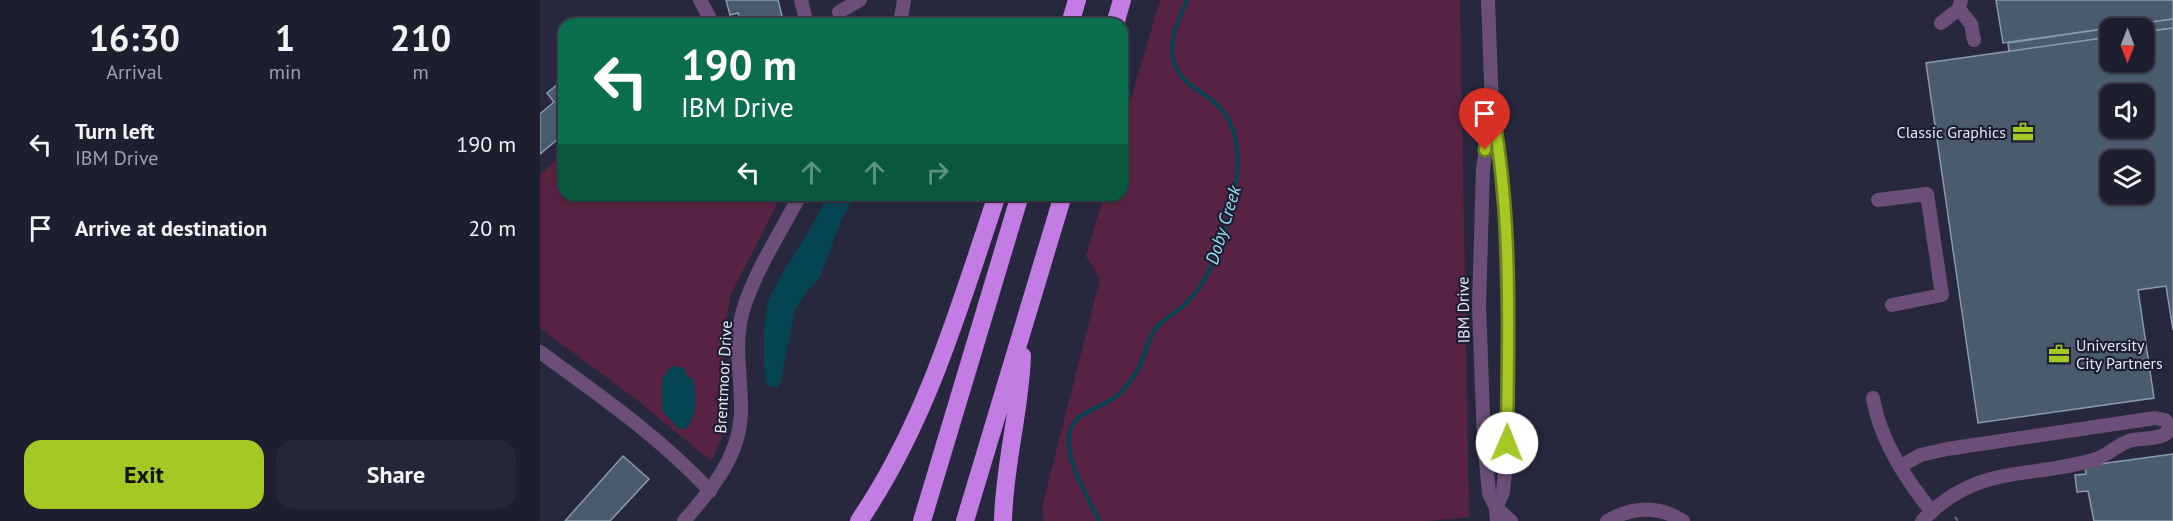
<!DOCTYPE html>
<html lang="en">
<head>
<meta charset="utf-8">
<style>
  body { margin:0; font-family:"PT Sans",sans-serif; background:#252736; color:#f1f3f6; height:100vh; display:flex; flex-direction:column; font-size:22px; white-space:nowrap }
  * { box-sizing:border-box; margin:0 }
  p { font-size:20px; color:#a0a2aa }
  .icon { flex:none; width:33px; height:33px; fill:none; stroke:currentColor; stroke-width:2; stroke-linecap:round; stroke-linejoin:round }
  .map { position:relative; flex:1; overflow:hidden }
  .drawer { display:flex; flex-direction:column; background:#1d1e2e; width:540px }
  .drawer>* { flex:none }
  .hud { position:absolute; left:18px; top:18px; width:570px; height:183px; border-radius:18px; box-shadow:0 2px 4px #0004,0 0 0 2px #3b3c4a; background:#0b6e4f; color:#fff; overflow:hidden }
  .needle { width:39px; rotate:180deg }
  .controls { position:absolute; left:1560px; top:18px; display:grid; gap:12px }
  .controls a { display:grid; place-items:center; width:54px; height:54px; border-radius:12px; background:#1d1e2e; box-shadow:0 2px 4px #0004,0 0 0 2px #3b3c4a; font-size:30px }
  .pin { position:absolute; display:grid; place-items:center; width:51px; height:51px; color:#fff; margin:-62px -26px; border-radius:50% 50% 50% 0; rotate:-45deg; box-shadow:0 0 6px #0007 }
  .pin .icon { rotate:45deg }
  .me { position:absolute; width:66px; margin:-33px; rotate:1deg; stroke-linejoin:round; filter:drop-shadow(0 0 4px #0008) }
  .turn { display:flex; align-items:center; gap:21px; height:126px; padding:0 24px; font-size:27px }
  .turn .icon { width:78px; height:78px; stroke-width:2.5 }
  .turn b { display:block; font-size:42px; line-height:51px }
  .lanes { display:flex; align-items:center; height:57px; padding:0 24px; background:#0003; justify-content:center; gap:30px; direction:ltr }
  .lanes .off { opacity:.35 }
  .eta { display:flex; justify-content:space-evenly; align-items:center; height:102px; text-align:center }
  .eta b { font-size:36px; font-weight:700; line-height:42px }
  .primary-button { display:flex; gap:12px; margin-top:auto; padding:12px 24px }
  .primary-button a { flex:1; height:69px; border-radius:18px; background:#a4c824; color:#111; font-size:24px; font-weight:700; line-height:69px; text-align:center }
  .primary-button a+a { background:#252736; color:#f1f3f6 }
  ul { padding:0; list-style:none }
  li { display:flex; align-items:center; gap:18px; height:84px; padding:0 24px }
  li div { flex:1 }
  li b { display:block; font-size:22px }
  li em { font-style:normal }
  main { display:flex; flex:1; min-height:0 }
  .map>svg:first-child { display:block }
  .green { fill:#582242 }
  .water { fill:#054553 }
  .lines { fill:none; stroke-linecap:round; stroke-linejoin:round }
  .stream { stroke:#054553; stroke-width:4 }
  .building { fill:#495b6d; stroke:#879aaf; stroke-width:1.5; fill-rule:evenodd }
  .path { stroke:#6f7082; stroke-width:2; stroke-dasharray:4.5 4.5; stroke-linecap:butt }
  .minor { stroke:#6b4f78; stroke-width:14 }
  .highway { stroke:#c37ce4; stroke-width:18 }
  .route-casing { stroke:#6b8217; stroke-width:15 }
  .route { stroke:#a4c824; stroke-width:10 }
  .labels { text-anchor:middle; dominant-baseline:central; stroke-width:4.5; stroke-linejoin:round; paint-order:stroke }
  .poi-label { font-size:16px; fill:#e5e6f4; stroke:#1e1e32; text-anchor:end }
  .street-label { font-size:16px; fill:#e5e6f4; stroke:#1e1e32 }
  .water-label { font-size:18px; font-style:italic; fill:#94dff6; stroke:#1e1e32 }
</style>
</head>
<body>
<main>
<section class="drawer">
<div class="eta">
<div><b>16:30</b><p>Arrival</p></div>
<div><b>1</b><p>min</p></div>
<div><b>210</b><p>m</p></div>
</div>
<ul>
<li><svg class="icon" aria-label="left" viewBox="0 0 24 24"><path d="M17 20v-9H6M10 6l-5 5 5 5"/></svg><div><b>Turn left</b><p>IBM Drive</p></div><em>190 m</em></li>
<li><svg class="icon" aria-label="arrive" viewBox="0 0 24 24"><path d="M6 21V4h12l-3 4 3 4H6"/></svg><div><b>Arrive at destination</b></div><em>20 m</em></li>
</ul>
<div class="primary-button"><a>Exit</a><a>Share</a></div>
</section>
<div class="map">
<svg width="1633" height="521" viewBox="0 0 1633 521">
  <rect width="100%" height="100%" fill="#27283d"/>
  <!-- green -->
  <g class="green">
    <polygon points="620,0 920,0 929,517 889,521 504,521 502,507 560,279 546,256 564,195 582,195 582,131"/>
    <polygon points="24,153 24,195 242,195 190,296 184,336 186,417 181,439 171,461 97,400 0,328 0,174"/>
  </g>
  <!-- water -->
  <g class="water">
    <path d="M287,195h29l-13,21 -24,63 -13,13 -11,19 -14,68 -3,9 -11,-3c-3,-12 -3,-24 -3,-37 0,-17 0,-35 6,-51 16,-36 43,-65 57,-102z"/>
    <path d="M132,366l12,2 3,9 6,1c3,16 6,39 -8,51h-6l-17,-18v-33z"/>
  </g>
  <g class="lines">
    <!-- stream -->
    <path class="stream" d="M559,521c-11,-25 -33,-57 -30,-85 2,-25 34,-27 50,-42 8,-8 19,-22 23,-33 5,-12 6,-23 14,-33 7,-9 20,-15 28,-23 18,-16 27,-37 35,-58 14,-38 33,-105 1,-139 -9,-10 -22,-17 -32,-25 -28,-25 -13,-55 -1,-83"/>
  </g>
  <!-- building -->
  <g class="building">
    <polygon points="186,0 238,0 244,24 201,24 198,13 190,15"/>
    <polygon points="1456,0 1633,0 1633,19 1463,43"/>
    <polygon points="1633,19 1633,28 1604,32 1604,28 1570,28 1570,37 1469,52 1468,43"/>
    <path d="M1633,28v302l-7,-44 -28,4 16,108 -176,25 -52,-360 184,-26v25h34v-30zM1570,94h34v34h-34zM1570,160h34v34h-34z"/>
    <polygon points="24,79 24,134 0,154 0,114 14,102 7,93"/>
    <polygon points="1633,454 1633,521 1554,521 1548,491 1537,492 1535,475 1546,474 1545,466"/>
    <polygon points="83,456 109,479 70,521 25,521"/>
  </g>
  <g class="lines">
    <!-- path -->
    <polyline class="path" points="1415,517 1418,521"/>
    <!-- minor -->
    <g class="minor">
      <polyline points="160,0 173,24"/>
      <polyline points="261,0 267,24"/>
      <polyline points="948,0 952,109 960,161 965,222 968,324 966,462 963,492 956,508"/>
      <polyline points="1421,0 1419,9 1431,24 1434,40"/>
      <polyline points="299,12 320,0"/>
      <polyline points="1401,23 1419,9"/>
      <polyline points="360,24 364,0"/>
      <polyline points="950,118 943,169 939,305 944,440 949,493 956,508 957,521"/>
      <polyline points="1338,200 1387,194 1402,295 1352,305"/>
      <path d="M0,352c59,43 120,85 170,139"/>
      <path d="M1333,398c7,42 32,80 59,114"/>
      <path d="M1361,466l19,-11 27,-6 208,-31 10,2 4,5 -1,7c-10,9 -27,5 -39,9 -12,4 -21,14 -33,18 -67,21 -118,3 -174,62"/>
      <polyline points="956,508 971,521"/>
      <path d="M144,521c27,-31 55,-63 57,-107 1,-30 -6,-61 -1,-91 7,-40 41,-91 60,-128"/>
      <path d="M1067,521c25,-14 51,-16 76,0"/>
    </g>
    <!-- highway -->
    <g class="highway">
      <polyline points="530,24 537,0"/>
      <polyline points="575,24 582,0"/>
      <path d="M319,521c68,-100 100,-213 138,-326"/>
      <polyline points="382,521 480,195"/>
      <polyline points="425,521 523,195"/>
      <path d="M463,521c1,-56 17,-109 19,-165"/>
    </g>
  </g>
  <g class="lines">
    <defs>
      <path id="route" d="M945,150l7,-41c21,110 16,223 15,334"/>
    </defs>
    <!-- route casing -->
    <use href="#route" class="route-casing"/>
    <!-- route -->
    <use href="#route" class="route"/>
  </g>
  <!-- icons -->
  <defs>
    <symbol id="office-bare" viewBox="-9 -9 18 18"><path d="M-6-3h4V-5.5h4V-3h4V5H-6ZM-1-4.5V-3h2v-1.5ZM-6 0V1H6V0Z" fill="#a4c824" stroke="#1e1e32" stroke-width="2.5" paint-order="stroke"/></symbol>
  </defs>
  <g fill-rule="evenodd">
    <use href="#office-bare" x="1468" y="117" width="30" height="30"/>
    <use href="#office-bare" x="1504" y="339" width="30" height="30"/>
  </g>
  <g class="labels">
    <!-- poi labels -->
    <g class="poi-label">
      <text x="1466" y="132">Classic Graphics</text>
      <text x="1536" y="345" text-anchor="start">University<tspan x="1536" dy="18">City Partners</tspan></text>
    </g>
    <!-- street labels -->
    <g class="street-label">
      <text transform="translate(923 310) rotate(-91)">IBM Drive</text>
      <text transform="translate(183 377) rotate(-87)">Brentmoor Drive</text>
    </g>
    <!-- water labels -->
    <g class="water-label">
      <text transform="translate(683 225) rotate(-73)">Doby Creek</text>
    </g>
  </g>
</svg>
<div class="controls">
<a><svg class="needle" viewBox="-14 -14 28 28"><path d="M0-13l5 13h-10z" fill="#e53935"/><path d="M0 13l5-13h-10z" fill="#a0a2aa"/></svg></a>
<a><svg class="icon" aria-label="sound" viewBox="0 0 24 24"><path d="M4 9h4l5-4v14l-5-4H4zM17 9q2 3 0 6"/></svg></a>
<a><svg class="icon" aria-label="layers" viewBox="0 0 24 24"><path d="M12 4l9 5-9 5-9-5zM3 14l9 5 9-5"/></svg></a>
</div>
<div class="pin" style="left:945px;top:150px;background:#d93025"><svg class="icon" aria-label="arrive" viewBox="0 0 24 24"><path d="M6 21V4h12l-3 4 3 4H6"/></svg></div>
<svg class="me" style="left:967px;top:443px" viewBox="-20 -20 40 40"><circle r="19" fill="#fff"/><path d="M0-13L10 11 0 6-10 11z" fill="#a4c824"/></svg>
<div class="hud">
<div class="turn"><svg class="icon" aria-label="left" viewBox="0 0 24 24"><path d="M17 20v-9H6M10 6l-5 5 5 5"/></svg><div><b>190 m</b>IBM Drive</div></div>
<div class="lanes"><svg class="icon" aria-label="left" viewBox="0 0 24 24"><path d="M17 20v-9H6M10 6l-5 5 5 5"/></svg><svg class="icon off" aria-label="ahead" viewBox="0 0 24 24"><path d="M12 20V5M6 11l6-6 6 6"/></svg><svg class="icon off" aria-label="ahead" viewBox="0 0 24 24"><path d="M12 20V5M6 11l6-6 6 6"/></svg><svg class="icon off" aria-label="right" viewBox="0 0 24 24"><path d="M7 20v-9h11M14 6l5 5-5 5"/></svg></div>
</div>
</div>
</main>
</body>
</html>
